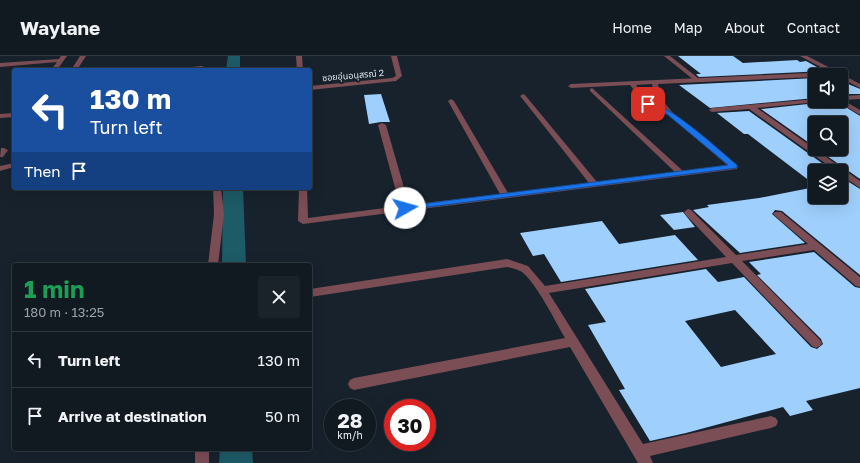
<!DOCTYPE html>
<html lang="en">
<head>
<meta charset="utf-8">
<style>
  body { margin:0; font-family:"Golos Text","Noto Sans Thai",sans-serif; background:#1a232a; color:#f1f3f6; height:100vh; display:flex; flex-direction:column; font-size:15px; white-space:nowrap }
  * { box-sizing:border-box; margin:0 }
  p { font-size:13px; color:#9ca1a5 }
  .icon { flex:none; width:22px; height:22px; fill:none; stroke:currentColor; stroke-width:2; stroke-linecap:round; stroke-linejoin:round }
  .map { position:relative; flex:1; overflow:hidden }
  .sheet { position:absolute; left:12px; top:207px; width:300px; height:188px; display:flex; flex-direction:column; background:#111a21; border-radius:4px; box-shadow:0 4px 16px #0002,0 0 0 1px #30383f }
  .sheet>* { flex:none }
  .guide { position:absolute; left:12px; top:12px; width:300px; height:122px; border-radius:4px; box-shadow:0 4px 16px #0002,0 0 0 1px #30383f; background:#1a4fa0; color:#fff; overflow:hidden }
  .tools { position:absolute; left:808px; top:12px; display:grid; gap:8px }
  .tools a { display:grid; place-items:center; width:40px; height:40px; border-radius:4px; background:#111a21; box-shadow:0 4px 16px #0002,0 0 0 1px #30383f; font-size:20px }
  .speed { position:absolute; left:324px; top:343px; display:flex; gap:8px; font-size:20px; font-weight:700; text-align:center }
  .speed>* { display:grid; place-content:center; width:52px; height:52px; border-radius:50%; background:#111a21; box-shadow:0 4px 16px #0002,0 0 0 1px #30383f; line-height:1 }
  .speed small { font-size:10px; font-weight:400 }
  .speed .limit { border:6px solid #d22; background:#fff; color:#111 }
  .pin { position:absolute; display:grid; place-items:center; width:34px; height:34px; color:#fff; margin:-17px; border-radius:8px; box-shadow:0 2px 6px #0006 }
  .me { position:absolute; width:44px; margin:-22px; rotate:83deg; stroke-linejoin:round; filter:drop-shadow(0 0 3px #0008) }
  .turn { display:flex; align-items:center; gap:14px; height:84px; padding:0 12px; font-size:18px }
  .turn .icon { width:52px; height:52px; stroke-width:2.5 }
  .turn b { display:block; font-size:28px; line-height:34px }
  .then { display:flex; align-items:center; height:38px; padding:0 12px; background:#0003; gap:8px; font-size:15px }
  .round { display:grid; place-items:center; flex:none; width:42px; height:42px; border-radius:4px; background:#1a232a }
  .headline { display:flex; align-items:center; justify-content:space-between; height:68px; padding:0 12px }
  h1 { font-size:24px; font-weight:700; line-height:30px; color:#1e9e55 }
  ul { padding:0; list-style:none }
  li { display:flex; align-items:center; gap:12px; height:56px; padding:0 12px; border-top:1px solid #30383f }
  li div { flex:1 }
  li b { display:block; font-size:15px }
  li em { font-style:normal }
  header { display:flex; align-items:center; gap:24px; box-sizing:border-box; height:56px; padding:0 20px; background:#111a21; border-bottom:1px solid #30383f }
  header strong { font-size:19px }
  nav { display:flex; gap:22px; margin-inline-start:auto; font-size:14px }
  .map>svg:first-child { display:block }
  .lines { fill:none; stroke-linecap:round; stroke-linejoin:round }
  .canal { fill:#1d5b66; fill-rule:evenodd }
  .building { fill:#9fcffc; fill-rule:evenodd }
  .lane { fill:#7b4d55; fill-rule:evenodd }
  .street { fill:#7b4d55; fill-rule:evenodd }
  .route { fill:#1a73e8; stroke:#114b97 }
  .labels { text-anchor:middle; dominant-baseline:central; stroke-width:4; stroke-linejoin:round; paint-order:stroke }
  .far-street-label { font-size:9px; fill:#dae2e9; stroke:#17222c }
</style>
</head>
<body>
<header>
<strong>Waylane</strong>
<nav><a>Home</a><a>Map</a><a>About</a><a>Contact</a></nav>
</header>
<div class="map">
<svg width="860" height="407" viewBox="0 0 860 407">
  <rect width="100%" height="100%" fill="#17222c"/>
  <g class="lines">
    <!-- canal -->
    <g class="canal">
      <polygon points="228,0 240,0 240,14 226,14"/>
      <polygon points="223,132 243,132 246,209 222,209"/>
      <polygon points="220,393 252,393 253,407 219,407"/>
    </g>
  </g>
  <!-- building -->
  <g class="building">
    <polygon points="678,0 733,0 743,7 797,4 800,6 806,5 824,15 699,21 696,18 701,18"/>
    <polygon points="815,22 815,42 710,52 679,29"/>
    <polygon points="841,25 860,33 860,38 841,38"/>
    <polygon points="381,38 390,66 381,66 369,68 364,39"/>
    <polygon points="820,45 836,45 860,60 860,123 817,93 841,93 841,67 815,67 815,91 761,53 817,47"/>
    <polygon points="749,55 833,115 815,115 815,129 748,78 744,78 717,57"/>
    <polygon points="841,121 860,133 860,219 782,155 775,154 772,158 805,187 740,197 693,154 709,151 707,149 759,142 815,131 815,141 841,141"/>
    <polygon points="683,156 695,171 674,174 660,159"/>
    <polygon points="602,165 619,188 675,179 698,204 561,226 544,198 533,200 520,177"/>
    <path d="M814,196l41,35 5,1v100l-54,13 7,9 -23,6 -7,-9 -97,26 -36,8 -31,-51 6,-1 -37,-64 18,-3 -21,-33 121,-20 12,13 26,-5 67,70 6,2 6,-5 -2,-5 -64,-64 4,-1 -12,-12zM735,254l41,44 -55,13 -36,-46z"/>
  </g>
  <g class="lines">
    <!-- lane -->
    <g class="lane">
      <polygon points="61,0 67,0 57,14 51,14 57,6 0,11 0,7 59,3"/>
      <polygon points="664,0 670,0 698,22 698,24 694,24"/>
    </g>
    <!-- street -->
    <g class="street">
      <polygon points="80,0 86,0 77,14 71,14"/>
      <polygon points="296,0 302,0 303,14 297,14"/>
      <polygon points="391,0 397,0 402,20 396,25 310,34 310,30 392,22 396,20"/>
      <path d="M800,0h7l31,16 2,3h3l17,9v4l-19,-10v-3h-26v2l-157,7 3,14 11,14 65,53v4l-434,55 -5,-3 1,-33h8l1,30 92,-12 -22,-81 4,-2 4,2 23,80 91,-11 -52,-93 3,-2 3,2 54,92 81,-10 -68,-86 -1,-1 3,-2 2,1 72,87 78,-10 -85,-81v-2l2,-1 91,83 44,-6 -59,-51 -22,-9 -16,-20 -59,3 -3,-2 3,-2 259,-12zM652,28l3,14 7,9 -12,-4 -14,-18z"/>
      <polygon points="202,10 204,11 204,13 178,14 181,12"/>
      <polygon points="860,39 860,43 843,44 860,54 860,59 837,45 841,45 841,40"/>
      <polygon points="815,43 815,45 818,45 817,46 757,52 860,125 860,132 841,119 841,115 836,115 749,53 712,56 709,54 712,52"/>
      <polygon points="14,57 14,61 0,62 0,58"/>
      <polygon points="1,92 4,92 8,94 3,101 0,101"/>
      <polygon points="14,107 14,111 0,115 0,110"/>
      <polygon points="213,132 221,132 224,158 218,209 208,209 214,158"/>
      <path d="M688,153l3,1 45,45 72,-11 -35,-30 2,-2h6l79,65v10l-4,-1 -42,-36 -72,11 78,79 2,3 -2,3 -4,2 -4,-2 -80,-83 -183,30 94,151 128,-28 5,2 2,4 -2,4 -5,2 -121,28 3,7h-15l-68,-116 -216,43 -4,-2 -2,-4 2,-4 4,-2 211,-40c-10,-17 -28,-54 -43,-66 -5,-3 -10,-4 -15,-5l-197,30v-8l197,-30 21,7 17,20 181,-29 -41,-43 -1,-2z"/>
      <rect x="195" y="393" width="14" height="14"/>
    </g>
  </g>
  <!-- route -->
  <path class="route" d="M646,47c20,-3 74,48 91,62v3l-332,42 -4,-2 4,-2 323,-41 -60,-50 -22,-10z"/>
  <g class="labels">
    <!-- far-street labels -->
    <g class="far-street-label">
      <text transform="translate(353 19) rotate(-5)">ซอยอุ่นอนุสรณ์ 2</text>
    </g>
  </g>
</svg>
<div class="tools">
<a><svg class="icon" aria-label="sound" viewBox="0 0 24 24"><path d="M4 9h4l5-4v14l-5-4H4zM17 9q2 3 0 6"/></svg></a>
<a><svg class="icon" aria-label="search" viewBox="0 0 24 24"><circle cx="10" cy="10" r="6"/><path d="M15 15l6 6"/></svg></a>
<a><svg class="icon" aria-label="layers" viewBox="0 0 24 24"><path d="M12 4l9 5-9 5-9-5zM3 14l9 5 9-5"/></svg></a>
</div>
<div class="speed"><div>28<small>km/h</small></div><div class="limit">30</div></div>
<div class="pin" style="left:648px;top:48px;background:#d93025"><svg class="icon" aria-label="arrive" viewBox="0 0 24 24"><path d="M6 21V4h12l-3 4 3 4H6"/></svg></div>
<svg class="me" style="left:405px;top:152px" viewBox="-20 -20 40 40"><circle r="19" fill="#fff"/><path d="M0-13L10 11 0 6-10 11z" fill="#1a73e8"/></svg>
<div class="guide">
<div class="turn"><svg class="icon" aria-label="left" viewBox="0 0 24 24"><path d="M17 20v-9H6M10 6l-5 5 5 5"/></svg><div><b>130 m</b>Turn left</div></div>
<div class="then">Then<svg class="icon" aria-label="arrive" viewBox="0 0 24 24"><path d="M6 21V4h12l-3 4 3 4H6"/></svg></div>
</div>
<section class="sheet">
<div class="headline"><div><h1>1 min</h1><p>180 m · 13:25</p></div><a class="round"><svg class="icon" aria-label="close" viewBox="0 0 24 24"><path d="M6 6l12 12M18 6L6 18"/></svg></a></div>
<ul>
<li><svg class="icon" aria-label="left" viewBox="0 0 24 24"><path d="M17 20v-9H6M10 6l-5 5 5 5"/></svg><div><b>Turn left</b></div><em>130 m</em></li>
<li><svg class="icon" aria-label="arrive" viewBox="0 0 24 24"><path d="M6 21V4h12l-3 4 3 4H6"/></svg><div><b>Arrive at destination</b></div><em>50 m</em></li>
</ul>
</section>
</div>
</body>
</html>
